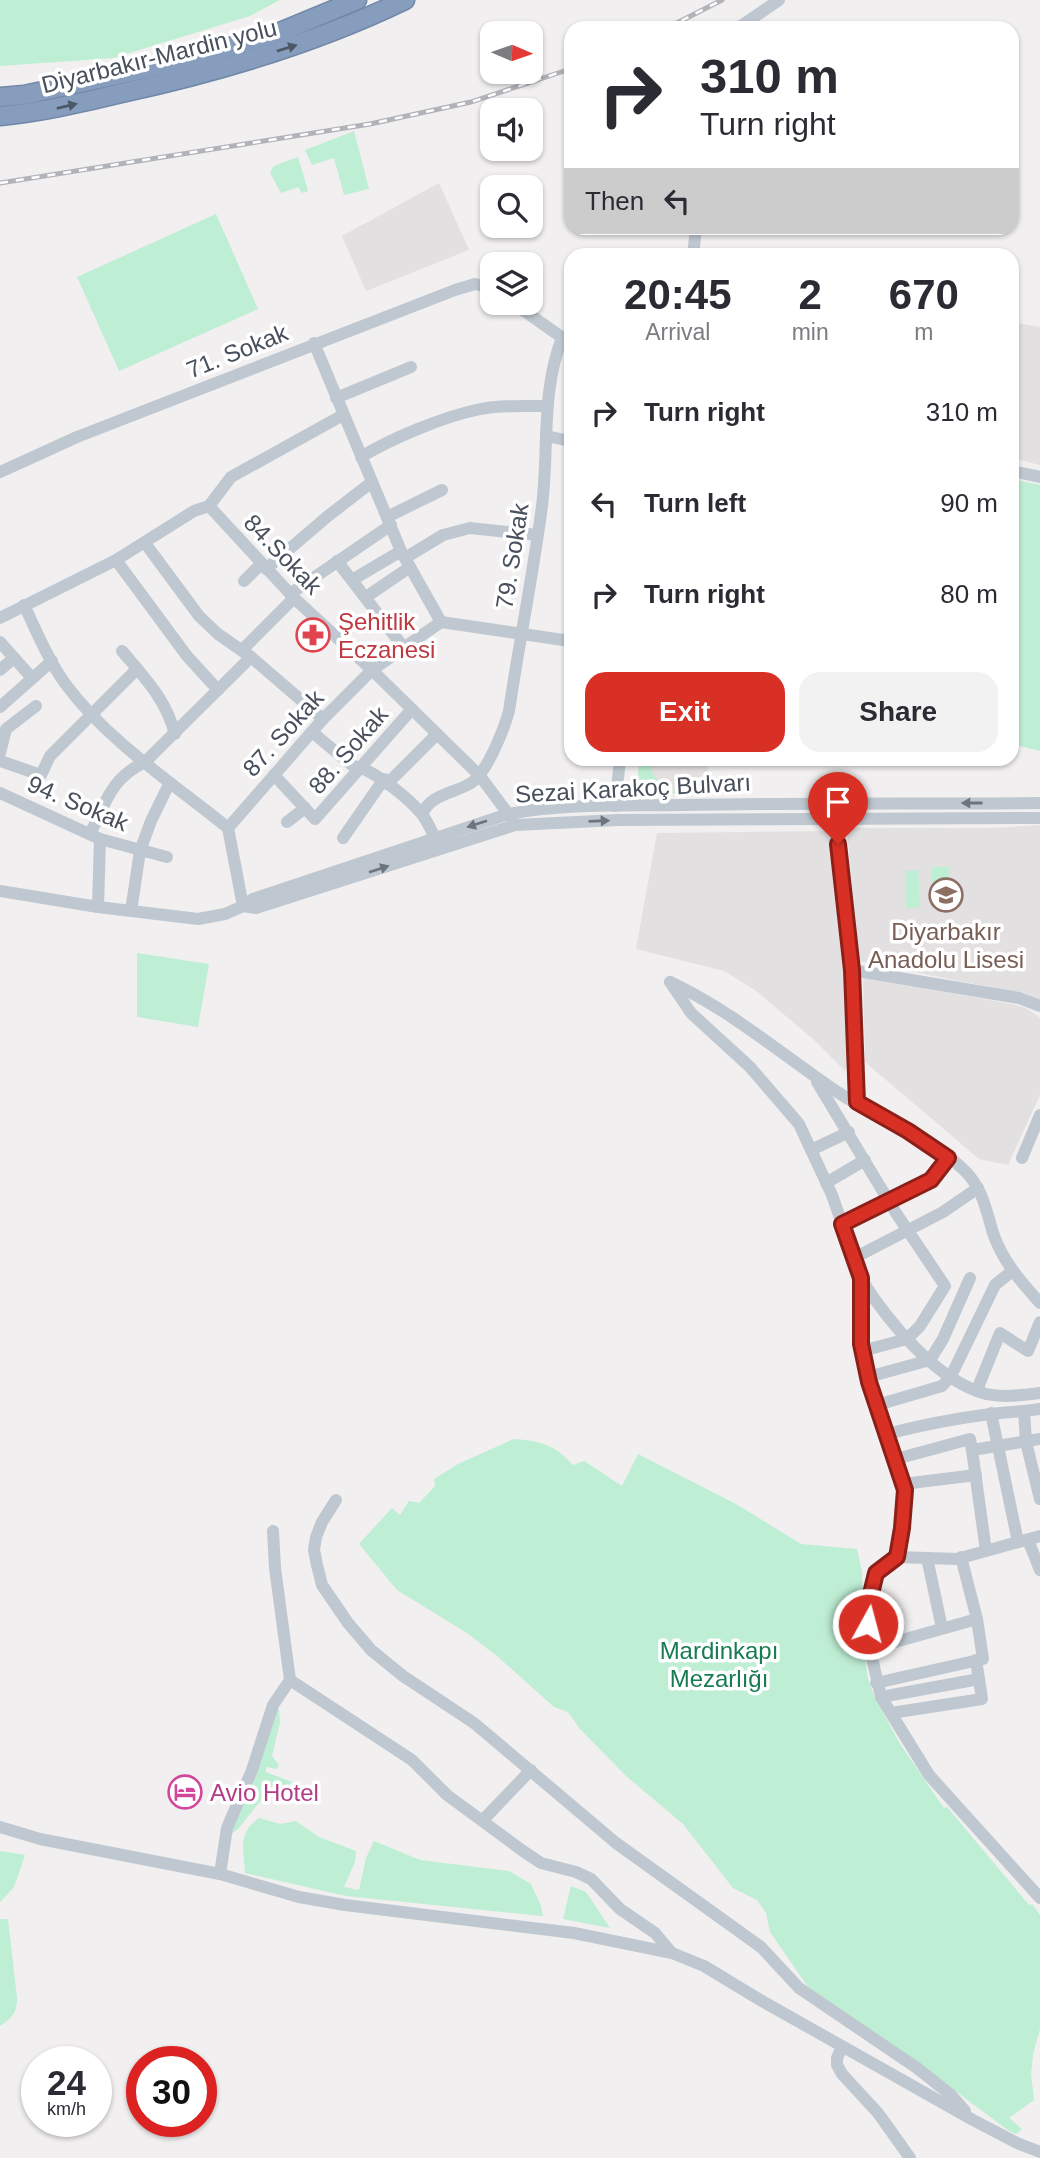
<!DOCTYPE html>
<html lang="en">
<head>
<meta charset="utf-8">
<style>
  body { margin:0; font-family:Arial,sans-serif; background:#f2f2f3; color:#2b2b33; height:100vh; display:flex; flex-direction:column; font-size:26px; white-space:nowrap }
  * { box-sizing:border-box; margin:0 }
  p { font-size:23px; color:#7c7c81 }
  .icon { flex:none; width:38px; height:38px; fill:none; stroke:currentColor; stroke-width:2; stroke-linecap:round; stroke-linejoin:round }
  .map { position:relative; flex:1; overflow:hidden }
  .drawer { position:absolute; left:564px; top:248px; width:455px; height:518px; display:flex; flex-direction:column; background:#fff; border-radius:21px; box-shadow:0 2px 5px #0004 }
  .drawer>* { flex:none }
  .guide { position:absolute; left:564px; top:21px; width:455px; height:214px; border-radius:21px; box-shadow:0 2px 5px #0004; background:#fff; color:#2b2b33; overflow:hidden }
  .needle { width:46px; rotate:92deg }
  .tools { position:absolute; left:480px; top:21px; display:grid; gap:14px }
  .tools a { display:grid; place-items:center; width:63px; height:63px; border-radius:14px; background:#fff; box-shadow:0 2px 5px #0004; font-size:35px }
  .speed { position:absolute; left:21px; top:2046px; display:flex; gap:14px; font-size:35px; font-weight:700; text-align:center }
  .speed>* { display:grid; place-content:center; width:91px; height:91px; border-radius:50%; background:#fff; box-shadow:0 2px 5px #0004; line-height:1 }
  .speed small { font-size:18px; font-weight:400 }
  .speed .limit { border:10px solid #d22; background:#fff; color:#111 }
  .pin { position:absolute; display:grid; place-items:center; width:60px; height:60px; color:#fff; margin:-72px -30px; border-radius:50% 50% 50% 0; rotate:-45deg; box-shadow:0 0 7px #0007 }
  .pin .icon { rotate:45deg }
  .me { position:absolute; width:77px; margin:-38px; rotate:7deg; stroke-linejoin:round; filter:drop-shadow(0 0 5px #0008) }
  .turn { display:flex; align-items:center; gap:24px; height:147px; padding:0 21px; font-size:32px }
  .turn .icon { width:91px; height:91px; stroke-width:2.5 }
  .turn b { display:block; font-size:49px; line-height:60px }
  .then { display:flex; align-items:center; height:66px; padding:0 21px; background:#0003; gap:14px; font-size:26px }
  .eta { display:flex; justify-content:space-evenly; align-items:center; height:119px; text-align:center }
  .eta b { font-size:42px; font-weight:600; line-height:49px }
  .primary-button { display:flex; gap:14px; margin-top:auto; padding:14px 21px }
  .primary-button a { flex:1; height:80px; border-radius:21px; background:#d93025; color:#fff; font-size:28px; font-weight:600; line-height:80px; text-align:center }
  .primary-button a+a { background:#f2f2f3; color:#2b2b33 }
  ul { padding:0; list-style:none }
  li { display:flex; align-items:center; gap:21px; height:91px; padding:0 21px }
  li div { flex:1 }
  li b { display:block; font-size:26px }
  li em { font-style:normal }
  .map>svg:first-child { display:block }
  .education { fill:#e2e0e1 }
  .green { fill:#beeed4 }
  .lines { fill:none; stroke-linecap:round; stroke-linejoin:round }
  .highway-casing { stroke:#7288a8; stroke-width:21 }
  .minor { stroke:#bfc8d0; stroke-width:12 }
  .highway { stroke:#879dbd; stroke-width:18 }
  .rail-casing { stroke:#b1b3b9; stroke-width:5 }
  .rail { stroke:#fff; stroke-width:2.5; stroke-dasharray:8; stroke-linecap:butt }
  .oneway { fill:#4d5866 }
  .oneway2 { fill:#6b747f }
  .route-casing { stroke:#8d1f18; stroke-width:18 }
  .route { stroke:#d93025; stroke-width:12 }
  .labels { text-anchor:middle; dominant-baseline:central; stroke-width:7; stroke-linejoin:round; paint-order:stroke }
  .street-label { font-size:24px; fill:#47505c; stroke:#fff }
  .health-label { font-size:24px; fill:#be3a42; stroke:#fff; text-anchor:start }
  .education-label { font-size:24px; fill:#785e54; stroke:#fff }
  .park-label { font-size:24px; fill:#187c52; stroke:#fff }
  .hotel-label { font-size:24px; fill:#b23c85; stroke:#fff; text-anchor:start }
</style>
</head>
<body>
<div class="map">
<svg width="1040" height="2158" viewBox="0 0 1040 2158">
  <rect width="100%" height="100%" fill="#f1efef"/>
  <!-- education -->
  <g class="education">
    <polygon points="439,183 469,250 366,291 342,236"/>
    <polygon points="1012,322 1040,327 1040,465 1012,458"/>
    <polygon points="639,760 708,760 706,792 637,795"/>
    <polygon points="1040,825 1040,1000 1026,994 858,961 847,828 995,828"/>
    <polygon points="833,831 851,1052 845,1071 813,1039 755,990 724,971 636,949 657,833"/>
    <polygon points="863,976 1011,1004 1026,1008 1040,1018 1040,1095 1008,1165 979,1159 865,1062"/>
  </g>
  <!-- green -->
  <g class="green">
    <polygon points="0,0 280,0 250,16 113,58 0,66"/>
    <polygon points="354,131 369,189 344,195 334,158 312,165 305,150"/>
    <polygon points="298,157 308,191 302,193 298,187 281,193 270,173 274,166"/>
    <polygon points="216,214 258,309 119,371 77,277"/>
    <polygon points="1012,479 1040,485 1040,751 1012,744"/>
    <path d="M639,760h11c1,19 12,27 29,33l-42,2z"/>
    <polygon points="932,867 949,867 947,908 931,908"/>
    <polygon points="918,870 920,907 906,908 905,871"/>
    <polygon points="137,953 209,964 198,1027 137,1017"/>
    <path d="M514,1439c27,2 41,6 59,26l11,-4 38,25 16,-32 98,50 65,40 56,5 5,23 1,72 5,35 6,17 26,48 44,64 3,-1 82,98 3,-1 8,11v114l-7,25 -2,20 3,26 -25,18 13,11 -6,5 -7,-3 -99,-74 -102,-70 -38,-55 -4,-19 -9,-13 -24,-12 -50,-64 -57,-48 -46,-47 -12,-17 -14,-5 -57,-51 -30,-23 -70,-43 -38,-46 33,-36 8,7 9,-14 10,2 16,-17 -1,-7 24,-15z"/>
    <polygon points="275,1709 279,1709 280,1722 272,1756 279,1765 277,1769 266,1767 266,1772 292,1782 282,1797 266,1794 238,1829 231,1834"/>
    <path d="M259,1818l21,6 16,-3 23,16 37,14 -1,11 -11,25 15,3 7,-32 8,-17 46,19 89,11 22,13 10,22 2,10 -197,-20 -101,-23c-1,-25 -8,-39 14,-55z"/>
    <polygon points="0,1851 25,1855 14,1887 0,1902"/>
    <polygon points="571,1886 586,1892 610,1928 563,1919"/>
    <path d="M0,1919h8l9,79c0,15 -5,20 -17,28z"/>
  </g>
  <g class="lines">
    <defs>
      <g id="highway">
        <polyline points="0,97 24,95 183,61 280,32 357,0"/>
        <path d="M0,116c43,-4 84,-14 126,-24 96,-21 190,-49 279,-92"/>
      </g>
    </defs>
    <!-- highway casing -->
    <use href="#highway" class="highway-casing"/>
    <!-- minor -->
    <g class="minor">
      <polyline points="738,28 779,0"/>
      <polyline points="693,256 696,228"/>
      <polyline points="513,303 570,343"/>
      <polyline points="314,343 401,551 441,622"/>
      <polyline points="336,398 411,367"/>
      <polyline points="546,436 570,441"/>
      <path d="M361,457c29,-18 82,-40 115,-47 23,-5 47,-4 70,-4"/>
      <polyline points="1012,471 1040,477"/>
      <polyline points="0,472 77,437 455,290 475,284 492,288"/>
      <polyline points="209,506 294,598 372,670 480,776 512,819"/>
      <polyline points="387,517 442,490"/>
      <polyline points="145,543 199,616 218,634 251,657 323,719"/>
      <polyline points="405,558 443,535 470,528 537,535"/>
      <polyline points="116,560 187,656 218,690"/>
      <polyline points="337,561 404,648"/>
      <polyline points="266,569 328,516 372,482"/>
      <polyline points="352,580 401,551"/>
      <polyline points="244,581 261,564"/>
      <polyline points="290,594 391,525"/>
      <polyline points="366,597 410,567"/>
      <path d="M24,605c13,27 25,57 43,81 42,56 107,98 161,142l15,78"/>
      <polyline points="0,618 116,560 194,511 209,506 231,477 343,415"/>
      <polyline points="0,642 32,678"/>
      <polyline points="242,650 294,598"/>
      <path d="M122,651c22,26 44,48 53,83"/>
      <polyline points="0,670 14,658"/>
      <polyline points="0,707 52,661"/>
      <path d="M312,732l41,34c19,2 55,32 68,47 6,7 10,17 14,25"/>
      <polyline points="0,753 6,729 36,706"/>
      <polyline points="0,761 41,775 50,756 137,669"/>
      <polyline points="274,775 315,819 412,709"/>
      <polyline points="387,784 437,734"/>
      <polyline points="0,793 100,839 167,857"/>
      <polyline points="615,806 620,760"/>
      <path d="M422,814c10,-21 31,-20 49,-31 16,-10 33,-54 38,-72 10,-68 24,-136 33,-205 7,-57 -1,-114 20,-168"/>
      <polyline points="835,819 852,970 857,1102"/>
      <polyline points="287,822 305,808"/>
      <polyline points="228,828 323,719 372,670 441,622 570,641"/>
      <path d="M90,834c16,-32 21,-56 55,-72l106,-105"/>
      <polyline points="343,838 384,779"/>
      <polyline points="0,891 98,907 198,919 225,914 243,906 256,908 515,825 618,820 1040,818"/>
      <path d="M243,906l10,-7 255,-85c57,-11 117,-8 175,-9 119,-2 238,-1 357,-2"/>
      <polyline points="98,907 100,839"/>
      <polyline points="131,911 140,851 151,821 169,784"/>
      <polyline points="852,970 1019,998 1040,1006"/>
      <polyline points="670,982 691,1013 750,1067 799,1124 832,1195 861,1278 861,1344 869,1382 905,1490 902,1528 897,1557"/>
      <path d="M670,982c58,27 108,69 160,105 43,31 97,46 135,84 18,18 21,39 28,62 9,27 28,49 47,70"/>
      <polyline points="817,1082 896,1213 945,1286 920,1326 907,1339 862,1351"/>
      <polyline points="811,1150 849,1132"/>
      <polyline points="1022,1158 1040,1115"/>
      <polyline points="826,1183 865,1160"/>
      <polyline points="842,1224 931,1179 948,1158"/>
      <polyline points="854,1258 943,1212 978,1188"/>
      <path d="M861,1279c27,42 74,101 125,115 17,4 37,1 54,-1"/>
      <polyline points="868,1377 930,1360 943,1339 970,1278"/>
      <polyline points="977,1390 1000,1333 1028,1351 1040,1322"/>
      <polyline points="877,1405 942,1386 951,1376 995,1285 1012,1271"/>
      <polyline points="1024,1411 1040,1409"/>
      <polyline points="991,1413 1018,1542"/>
      <path d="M887,1434c46,-12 89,-20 137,-23l2,31 14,57"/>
      <polyline points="896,1459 970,1439 972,1450"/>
      <polyline points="903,1484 976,1475"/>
      <polyline points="336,1500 322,1522 316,1537 314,1550 317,1565 322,1585 348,1623 371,1650 403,1676 474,1723 616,1843 761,1947 799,1988 917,2068 951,2095 965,2111"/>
      <polyline points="1040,1536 957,1559 897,1557 876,1573 869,1602 868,1624 870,1649 881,1697 929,1775 1040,1898"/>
      <polyline points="1028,1540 1040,1570"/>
      <polyline points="986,1551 972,1450 1040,1439"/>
      <polyline points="927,1558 942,1628"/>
      <polyline points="870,1649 977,1619 961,1557"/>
      <polyline points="290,1680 412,1760 447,1795 523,1851 541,1863 576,1872 591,1879 620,1909 655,1933 671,1952"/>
      <polyline points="876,1683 983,1659 977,1619"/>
      <polyline points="881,1697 979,1679"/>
      <polyline points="891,1713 982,1699 976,1660"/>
      <polyline points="483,1820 531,1770"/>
      <polyline points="0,1827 40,1839 220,1874 299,1897 345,1905 574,1933 672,1953 704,1966 762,2001 973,2120 1017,2143 1040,2152"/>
      <polyline points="220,1874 227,1828 252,1770 273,1705 290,1680 275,1568 273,1531"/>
      <polyline points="842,2047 837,2058 837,2065 842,2074 878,2113 910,2158"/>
    </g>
    <!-- highway -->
    <use href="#highway" class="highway"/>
    <defs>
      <g id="rail">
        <polyline points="667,28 722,0"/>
        <polyline points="0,183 370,124 471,102 570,69"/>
      </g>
    </defs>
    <!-- rail casing -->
    <use href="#rail" class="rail-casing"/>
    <!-- rail -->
    <use href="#rail" class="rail"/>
  </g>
  <!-- one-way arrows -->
  <defs><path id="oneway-solid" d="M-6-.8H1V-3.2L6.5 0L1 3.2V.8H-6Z" transform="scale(1.75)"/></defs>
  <g class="oneway">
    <use href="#oneway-solid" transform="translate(287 48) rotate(-17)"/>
    <use href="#oneway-solid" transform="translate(67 106) rotate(-13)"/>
  </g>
  <g class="oneway2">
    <use href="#oneway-solid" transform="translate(972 803) rotate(180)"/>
    <use href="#oneway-solid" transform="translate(599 821) rotate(-2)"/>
    <use href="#oneway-solid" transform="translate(477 824) rotate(162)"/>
    <use href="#oneway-solid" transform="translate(379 869) rotate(-18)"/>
  </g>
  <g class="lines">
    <defs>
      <polyline id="route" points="838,844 852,970 857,1102 908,1131 948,1158 931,1180 842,1224 861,1278 861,1344 869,1382 905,1490 902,1528 897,1557 876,1573 869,1602 868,1624"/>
    </defs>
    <!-- route casing -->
    <use href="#route" class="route-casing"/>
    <!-- route -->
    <use href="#route" class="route"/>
  </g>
  <!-- icons -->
  <defs>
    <symbol id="pharmacy-ring" viewBox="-11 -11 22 22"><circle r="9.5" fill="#fff" stroke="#e0444e" stroke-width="1.5"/><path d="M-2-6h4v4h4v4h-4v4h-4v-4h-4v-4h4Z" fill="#e0444e"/></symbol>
    <symbol id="school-ring" viewBox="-11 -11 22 22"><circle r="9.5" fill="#fff" stroke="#8d6e63" stroke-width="1.5"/><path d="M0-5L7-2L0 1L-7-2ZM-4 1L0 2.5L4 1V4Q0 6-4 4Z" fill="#8d6e63"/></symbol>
    <symbol id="hotel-ring" viewBox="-11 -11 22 22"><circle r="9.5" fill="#fff" stroke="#d1479c" stroke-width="1.5"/><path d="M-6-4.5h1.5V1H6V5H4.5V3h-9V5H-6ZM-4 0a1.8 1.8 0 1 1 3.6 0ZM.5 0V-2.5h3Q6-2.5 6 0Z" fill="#d1479c"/></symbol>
  </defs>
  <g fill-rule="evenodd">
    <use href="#pharmacy-ring" x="294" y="616" width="38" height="38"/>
    <use href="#school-ring" x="927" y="876" width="38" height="38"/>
    <use href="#hotel-ring" x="166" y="1773" width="38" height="38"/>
  </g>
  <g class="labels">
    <!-- street labels -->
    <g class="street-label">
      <text transform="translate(159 56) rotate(-14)">Diyarbakır-Mardin yolu</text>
      <text transform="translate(237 351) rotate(-22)">71. Sokak</text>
      <text transform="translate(283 554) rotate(46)">84.Sokak</text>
      <text transform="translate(512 556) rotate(-81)">79. Sokak</text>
      <text transform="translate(283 733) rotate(-48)">87. Sokak</text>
      <text transform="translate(348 750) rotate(-49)">88. Sokak</text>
      <text transform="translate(633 788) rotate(-3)">Sezai Karakoç Bulvarı</text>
      <text transform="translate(78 803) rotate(23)">94. Sokak</text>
    </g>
    <!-- health labels -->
    <g class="health-label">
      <text x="338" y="621">Şehitlik<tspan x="338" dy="28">Eczanesi</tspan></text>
    </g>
    <!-- education labels -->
    <g class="education-label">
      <text x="946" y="931">Diyarbakır<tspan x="946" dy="28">Anadolu Lisesi</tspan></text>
    </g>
    <!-- park labels -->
    <g class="park-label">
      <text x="719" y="1650">Mardinkapı<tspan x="719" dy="28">Mezarlığı</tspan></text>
    </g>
    <!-- hotel labels -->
    <g class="hotel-label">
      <text x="210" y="1792">Avio Hotel</text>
    </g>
  </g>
</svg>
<div class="tools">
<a><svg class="needle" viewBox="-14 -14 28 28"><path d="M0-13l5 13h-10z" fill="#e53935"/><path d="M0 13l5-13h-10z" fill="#7c7c81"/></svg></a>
<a><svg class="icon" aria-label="sound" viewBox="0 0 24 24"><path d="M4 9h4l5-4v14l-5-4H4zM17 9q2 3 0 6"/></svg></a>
<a><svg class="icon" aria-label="search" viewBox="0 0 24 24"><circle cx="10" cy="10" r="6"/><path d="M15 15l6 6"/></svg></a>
<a><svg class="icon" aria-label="layers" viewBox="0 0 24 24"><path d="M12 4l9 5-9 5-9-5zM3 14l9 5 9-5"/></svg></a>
</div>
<div class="speed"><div>24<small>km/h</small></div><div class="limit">30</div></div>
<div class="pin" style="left:838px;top:844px;background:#d93025"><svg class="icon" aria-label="arrive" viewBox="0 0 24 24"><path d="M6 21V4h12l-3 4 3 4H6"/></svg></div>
<svg class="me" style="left:868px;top:1624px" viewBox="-20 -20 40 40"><circle r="17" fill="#d93025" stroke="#fff" stroke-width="3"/><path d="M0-11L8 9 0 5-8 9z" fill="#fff"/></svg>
<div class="guide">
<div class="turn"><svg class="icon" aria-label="right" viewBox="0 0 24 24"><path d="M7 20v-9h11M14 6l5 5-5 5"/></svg><div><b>310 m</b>Turn right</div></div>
<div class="then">Then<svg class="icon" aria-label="left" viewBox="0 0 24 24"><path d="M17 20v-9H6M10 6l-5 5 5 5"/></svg></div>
</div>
<section class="drawer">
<div class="eta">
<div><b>20:45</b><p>Arrival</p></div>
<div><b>2</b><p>min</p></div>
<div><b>670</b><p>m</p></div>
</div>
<ul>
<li><svg class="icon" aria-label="right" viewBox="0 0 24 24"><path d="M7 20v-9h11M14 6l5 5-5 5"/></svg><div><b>Turn right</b></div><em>310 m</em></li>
<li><svg class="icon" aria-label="left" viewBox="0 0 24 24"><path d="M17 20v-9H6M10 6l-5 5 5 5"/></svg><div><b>Turn left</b></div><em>90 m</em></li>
<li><svg class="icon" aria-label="right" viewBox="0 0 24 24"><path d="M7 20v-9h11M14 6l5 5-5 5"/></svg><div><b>Turn right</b></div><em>80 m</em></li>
</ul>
<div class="primary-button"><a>Exit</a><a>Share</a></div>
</section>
</div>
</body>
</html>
